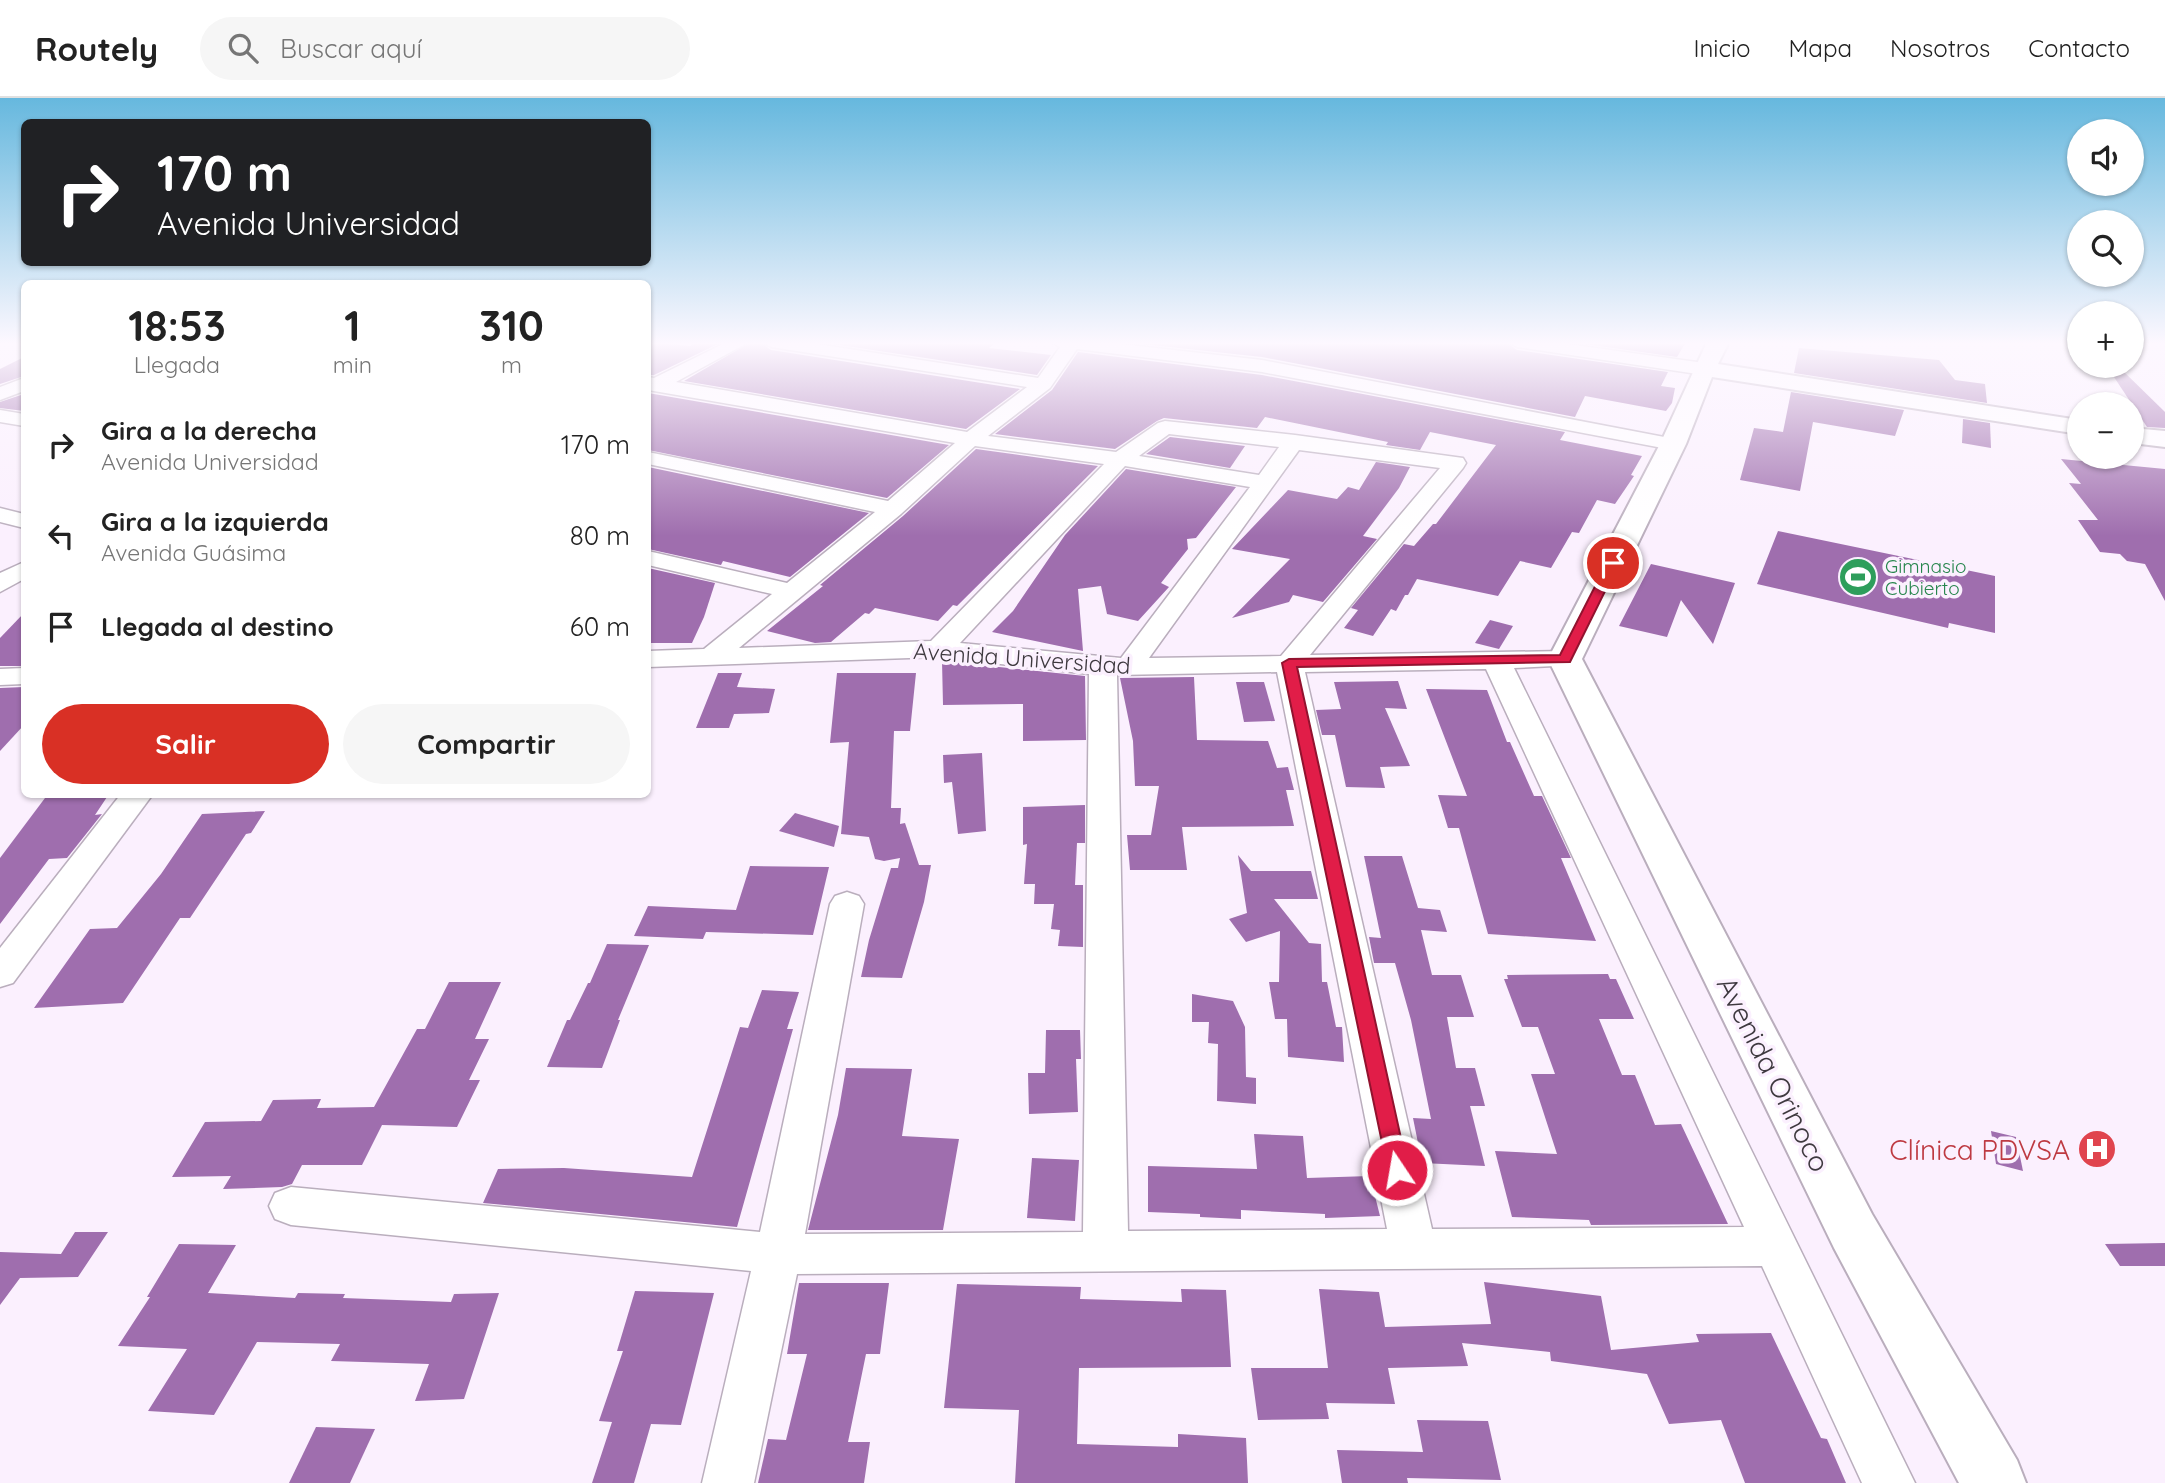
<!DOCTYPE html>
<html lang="es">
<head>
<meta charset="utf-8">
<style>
  body { margin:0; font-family:Quicksand,sans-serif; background:#f6f6f6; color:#222; height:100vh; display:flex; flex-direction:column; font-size:26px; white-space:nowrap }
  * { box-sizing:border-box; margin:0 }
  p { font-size:23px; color:#767676 }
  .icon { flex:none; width:38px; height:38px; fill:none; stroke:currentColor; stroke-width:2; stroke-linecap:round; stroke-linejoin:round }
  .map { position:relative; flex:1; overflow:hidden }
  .side { position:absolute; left:21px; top:182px; width:630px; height:518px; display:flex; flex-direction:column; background:#fff; border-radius:10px; box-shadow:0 2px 5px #0004 }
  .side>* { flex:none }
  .banner { position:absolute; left:21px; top:21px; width:630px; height:147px; border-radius:10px; box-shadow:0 2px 5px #0004; background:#202124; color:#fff; overflow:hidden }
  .fabs { position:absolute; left:2067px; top:21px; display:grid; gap:14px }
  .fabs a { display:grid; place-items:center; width:77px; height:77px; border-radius:50%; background:#fff; box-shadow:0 2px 5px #0004; font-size:35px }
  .pin { position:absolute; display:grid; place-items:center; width:60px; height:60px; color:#fff; margin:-30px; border:4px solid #fff; border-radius:50%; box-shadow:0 2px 7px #0007 }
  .me { position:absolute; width:77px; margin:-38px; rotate:348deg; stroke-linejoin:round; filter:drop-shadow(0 0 5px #0008) }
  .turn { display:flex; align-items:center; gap:24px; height:147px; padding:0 21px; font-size:32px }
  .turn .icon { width:91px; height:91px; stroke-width:2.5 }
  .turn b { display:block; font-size:49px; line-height:60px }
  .eta { display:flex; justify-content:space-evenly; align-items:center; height:119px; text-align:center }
  .eta b { font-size:42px; font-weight:800; line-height:49px }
  .cta { display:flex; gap:14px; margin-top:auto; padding:14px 21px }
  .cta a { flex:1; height:80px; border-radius:42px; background:#d93025; color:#fff; font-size:28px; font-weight:800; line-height:80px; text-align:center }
  .cta a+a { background:#f6f6f6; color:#222 }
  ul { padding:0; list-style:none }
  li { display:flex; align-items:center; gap:21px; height:91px; padding:0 21px }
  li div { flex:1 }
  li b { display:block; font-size:26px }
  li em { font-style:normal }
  header { display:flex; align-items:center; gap:42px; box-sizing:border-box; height:98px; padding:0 35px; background:#fff; border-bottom:2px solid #e0e0e0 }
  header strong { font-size:33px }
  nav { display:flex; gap:38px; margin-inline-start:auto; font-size:24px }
  .search { width:490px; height:63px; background:#f6f6f6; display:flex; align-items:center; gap:18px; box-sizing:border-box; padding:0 24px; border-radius:38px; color:#767676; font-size:26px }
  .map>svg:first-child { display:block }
  .building { fill:#9f6eae }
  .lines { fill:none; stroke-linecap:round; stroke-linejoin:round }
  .minor-casing { stroke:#baaebd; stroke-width:3 }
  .secondary-casing { stroke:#baaebd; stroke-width:4 }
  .minor { fill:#fff; fill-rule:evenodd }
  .secondary { fill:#fff; fill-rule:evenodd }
  .route { fill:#e11d48; stroke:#92132f; stroke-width:2 }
  .labels { text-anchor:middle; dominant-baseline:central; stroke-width:7; stroke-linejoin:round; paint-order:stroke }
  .far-leisure-label { font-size:19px; fill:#27864d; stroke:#fbf0fe; text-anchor:start }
  .street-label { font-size:23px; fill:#3e393f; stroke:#fbf0fe }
  .near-street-label { font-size:28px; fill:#3e393f; stroke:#fbf0fe }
  .near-health-label { font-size:28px; fill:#be3a42; stroke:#fbf0fe; text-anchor:end }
</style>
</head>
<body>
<header>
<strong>Routely</strong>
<div class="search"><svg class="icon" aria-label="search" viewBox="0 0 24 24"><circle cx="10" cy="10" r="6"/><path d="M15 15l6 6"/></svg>Buscar aquí</div>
<nav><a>Inicio</a><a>Mapa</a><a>Nosotros</a><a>Contacto</a></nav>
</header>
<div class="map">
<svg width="2165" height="1385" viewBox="0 0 2165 1385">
  <rect width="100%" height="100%" fill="#fbf0fe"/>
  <!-- building -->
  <g class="building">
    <polygon points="648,244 690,248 696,244 722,244 654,277 648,277"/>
    <polygon points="751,244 760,244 771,252 1020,291 966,331 684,283"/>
    <polygon points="820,244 997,244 989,250 1051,257 1037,277"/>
    <polygon points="1124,244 1506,244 1517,252 1668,274 1661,288 1675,290 1672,305 1666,313 1585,298 1575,319 1262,259"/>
    <polygon points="1570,244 1686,244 1677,259"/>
    <polygon points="1799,250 1939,262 1955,282 1985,286 1987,305 1794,275"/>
    <polygon points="1078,254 1262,277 1565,334 1560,342 1642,358 1631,377 1634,378 1615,406 1597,402 1579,435 1572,434 1551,470 1520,463 1498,498 1417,481 1408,497 1405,497 1396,513 1391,511 1373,538 1344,530 1358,512 1351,510 1404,446 1414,448 1433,426 1436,426 1496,347 1430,334 1420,352 1386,347 1388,344 1265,319 1257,330 1164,320 1157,323 1115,351 995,336 1052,292"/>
    <polygon points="24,259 24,278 0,286 0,271"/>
    <polygon points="2120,270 2165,314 2165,330 2147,329 2112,276"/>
    <polygon points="1791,294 1904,312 1895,338 1813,324 1800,393 1740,382 1754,330 1783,334"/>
    <polygon points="648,295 949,347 887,400 648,352"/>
    <polygon points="24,296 24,313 0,310 0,304"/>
    <polygon points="1963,321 1990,325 1991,350 1962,345"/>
    <polygon points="1170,339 1245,348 1230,370 1146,356"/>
    <polygon points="976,351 1098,368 957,508 953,507 938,523 875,510 869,516 865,515 831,544 815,545 767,533 823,488 820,487 903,418"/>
    <polygon points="2061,361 2165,371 2165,503 2145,466 2127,463 2120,456 2100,454 2078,422 2098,422 2069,385 2081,386"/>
    <polygon points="1376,364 1410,369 1399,390 1363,438 1377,441 1323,504 1293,497 1289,504 1232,520 1290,461 1232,451 1288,392 1337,401 1348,389 1359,392"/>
    <polygon points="648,369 869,415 790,479 723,463 721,467 648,451"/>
    <polygon points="1126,371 1236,389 1196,440 1187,441 1188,451 1161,485 1169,489 1138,523 1107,516 1101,488 1078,491 1083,553 992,534 1013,513 1065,437"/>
    <polygon points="1778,433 1995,478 1995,535 1949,525 1948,530 1757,486"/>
    <polygon points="1651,466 1735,485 1713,546 1681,502 1667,539 1619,528"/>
    <polygon points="648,470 715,485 704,519 692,545 648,545"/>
    <polygon points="24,515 24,568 0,568 0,540"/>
    <polygon points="1490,522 1513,528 1499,551 1475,545"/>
    <polygon points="942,563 1085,578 1086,642 1023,643 1023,606 943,607"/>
    <polygon points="718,575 742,575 737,589 775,591 769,615 734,616 729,630 696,630"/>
    <polygon points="837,575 916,575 910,633 894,633 891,710 901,710 900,726 905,725 919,767 931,767 924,804 902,880 861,879 869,842 891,770 898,770 900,760 884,763 875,761 869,739 841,736 849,644 830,645"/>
    <polygon points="1194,579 1197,642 1268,643 1277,670 1288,669 1294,692 1286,692 1294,728 1182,729 1187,772 1130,772 1127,737 1151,737 1159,688 1135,688 1133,643 1120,580"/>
    <polygon points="1398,583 1407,611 1385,610 1410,668 1380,669 1385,690 1346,689 1335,637 1322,637 1316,612 1341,611 1334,584"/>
    <polygon points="1236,584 1264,584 1275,623 1244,624"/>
    <polygon points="24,589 24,627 0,653 0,590"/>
    <polygon points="1426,591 1487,592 1507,644 1510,644 1534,698 1542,698 1571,760 1561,760 1596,843 1488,836 1459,730 1448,730 1438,697 1467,698"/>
    <polygon points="982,655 986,733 958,736 952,684 944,685 943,657"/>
    <polygon points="48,696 109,696 95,717 102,716 67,760 49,761 0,826 0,760"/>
    <polygon points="1085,707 1085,745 1077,745 1075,787 1083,787 1083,849 1058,848 1060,832 1051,831 1054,806 1034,806 1035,786 1024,786 1027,746 1023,747 1023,709"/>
    <polygon points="265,713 251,735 246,736 190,820 180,820 123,905 34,910 90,831 117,830 161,776 202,716"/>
    <polygon points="795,715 839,728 834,749 779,733"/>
    <polygon points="1238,757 1251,773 1311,773 1318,801 1274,801 1309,845 1321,846 1322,884 1327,884 1336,929 1342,929 1344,964 1288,959 1287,921 1275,921 1269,884 1279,884 1280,833 1246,844 1229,821 1247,815"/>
    <polygon points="1364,758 1402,758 1418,810 1440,812 1447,834 1421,832 1432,877 1461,877 1474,919 1447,919 1456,970 1475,970 1485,1008 1470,1008 1485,1068 1422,1065 1413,1020 1431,1021 1411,922 1395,865 1374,865 1369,839 1381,840"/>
    <polygon points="750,768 829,769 813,837 706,834 703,841 634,838 648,808 736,812"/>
    <polygon points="607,846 649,847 618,922 620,922 602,970 547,969 567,922 570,922 588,885 590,885"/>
    <polygon points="1608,876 1610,881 1616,881 1634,921 1599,921 1622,977 1635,977 1655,1027 1681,1026 1728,1126 1591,1127 1589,1122 1512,1119 1495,1053 1557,1056 1531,976 1555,976 1538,929 1522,929 1504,881 1508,881 1507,877"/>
    <polygon points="449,884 501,884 475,941 489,941 469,982 480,982 457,1029 382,1027 362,1067 302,1067 292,1086 282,1089 223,1091 231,1078 172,1079 205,1024 261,1023 273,1002 321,1001 317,1010 374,1009 417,931 425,931"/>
    <polygon points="762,892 799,894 787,931 793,931 737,1129 483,1105 498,1071 564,1070 692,1079 740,929 748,930"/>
    <polygon points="1192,896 1233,903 1245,929 1246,979 1256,980 1256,1006 1217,1003 1218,946 1208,945 1209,924 1192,924"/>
    <polygon points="1046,932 1080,932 1081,961 1076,961 1078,1014 1029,1016 1028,975 1045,975"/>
    <polygon points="846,970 912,971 902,1038 959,1041 943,1132 808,1132 838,1017"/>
    <polygon points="1991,1033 2016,1039 2023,1073 1996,1066"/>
    <polygon points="1254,1036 1303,1038 1307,1080 1370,1078 1380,1118 1325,1120 1325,1116 1241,1112 1241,1121 1200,1119 1200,1116 1148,1114 1148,1068 1257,1071"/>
    <polygon points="1032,1060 1079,1062 1075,1123 1027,1120"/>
    <polygon points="75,1134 108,1134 78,1179 20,1180 0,1207 0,1154 61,1156"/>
    <polygon points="2165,1145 2165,1168 2120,1168 2105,1146"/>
    <polygon points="179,1146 236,1147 208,1195 295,1200 298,1195 345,1196 343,1200 451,1204 454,1196 499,1195 464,1301 415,1303 429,1266 331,1263 340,1246 257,1244 214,1317 148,1313 187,1251 118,1248 150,1199 147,1199"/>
    <polygon points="1484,1184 1601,1198 1611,1252 1699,1244 1696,1236 1771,1235 1821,1340 1827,1341 1846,1385 1745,1385 1721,1322 1669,1326 1647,1276 1551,1263 1550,1254 1462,1245 1468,1268 1388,1270 1395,1306 1326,1305 1329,1321 1258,1322 1251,1270 1328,1270 1319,1191 1379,1194 1385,1229 1491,1226"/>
    <polygon points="799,1185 889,1185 880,1256 866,1256 848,1344 870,1344 864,1385 758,1385 768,1341 786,1342 807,1256 787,1256"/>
    <polygon points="957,1186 1081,1189 1080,1201 1182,1204 1181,1191 1226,1192 1231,1269 1079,1270 1077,1346 1178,1349 1178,1336 1246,1340 1248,1385 1015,1385 1019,1312 944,1310"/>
    <polygon points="635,1193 714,1195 681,1327 651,1326 634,1385 592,1385 612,1324 599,1323 623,1253 617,1253"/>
    <polygon points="1417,1322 1488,1323 1501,1382 1407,1380 1408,1385 1342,1385 1337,1352 1423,1354"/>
    <polygon points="316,1329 375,1331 350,1385 289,1385"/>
  </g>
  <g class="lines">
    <defs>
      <g id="minor">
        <path d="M727,244h22l-73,40 291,50 60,-45 -256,-40 -9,-5h42l234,36 22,-31 -9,-5h52l159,18 418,80 3,4 -3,4 -7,2 -411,-78 -185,-23 -27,39 -62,48 128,16 42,-29 7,-2 130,14 168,23 3,5 -3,5 -153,187 255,-4 10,2 4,6 -4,6 -61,3 401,815h-53l-100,-217 -965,8 -43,209h-52l49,-212 -460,-46 -16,-6 -6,-13 6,-13 16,-6 469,45 70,-328 5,-8 12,-4 12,4 5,8 -59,330 278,-2 6,-558 -150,-17 -291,10v-16l56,-2 68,-55 -124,-29v-14l139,32 88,-71 -227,-48v-12l240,49 67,-58 -307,-53v-13l6,1zM1169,336l110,13 -20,28 -120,-19zM975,348l129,18 -173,177 -192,7 162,-134zM1299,352l141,18 -159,188 -132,2zM1125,368l125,21 -129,171 -161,-15zM1486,571l258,558 -312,2 -127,-557zM1277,574l110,557 -259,2 -11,-556z"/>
        <polygon points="1508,244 1553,244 1704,265 1713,271 1704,277 1517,249"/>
        <polygon points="24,280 24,293 0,302 0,289"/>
        <polygon points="0,312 24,316 24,328 0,324"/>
        <polygon points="0,410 24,416 24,430 0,424"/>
        <polygon points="24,464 24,481 0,494 0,475"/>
        <polygon points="24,570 24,586 0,587 0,571"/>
        <polygon points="121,696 153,696 13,885 0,889 0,850"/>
      </g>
      <g id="secondary">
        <polygon points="1707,244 1729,244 1718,266 2079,322 2079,336 1712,279 1686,346 1582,561 1872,1116 2017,1362 2026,1385 1959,1385 1834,1150 1548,561 1660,346"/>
        <polygon points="2132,330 2165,333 2165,349 2132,345"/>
      </g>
    </defs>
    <!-- minor casing -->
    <use href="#minor" class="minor-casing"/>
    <!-- secondary casing -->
    <use href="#secondary" class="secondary-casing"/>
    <!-- minor -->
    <use href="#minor" class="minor"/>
    <!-- secondary -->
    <use href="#secondary" class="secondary"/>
  </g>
  <!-- sky -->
  <linearGradient id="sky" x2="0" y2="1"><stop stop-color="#66b8de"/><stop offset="0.56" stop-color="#fdf8ff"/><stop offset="1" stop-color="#fdf8ff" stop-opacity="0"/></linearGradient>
  <rect width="2165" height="438" fill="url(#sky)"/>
  <!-- route -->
  <polygon class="route" points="1613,462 1619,465 1570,564 1297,569 1408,1072 1405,1078 1397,1081 1389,1078 1282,565 1289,561 1560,557 1607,465"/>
  <!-- icons -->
  <defs>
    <symbol id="stadium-disc" viewBox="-11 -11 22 22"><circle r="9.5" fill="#2e9e5b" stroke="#fbf0fe"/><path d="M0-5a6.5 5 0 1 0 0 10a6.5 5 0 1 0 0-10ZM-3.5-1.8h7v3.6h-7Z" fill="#fff"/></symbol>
    <symbol id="hospital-disc" viewBox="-11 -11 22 22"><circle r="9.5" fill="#e0444e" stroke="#fbf0fe"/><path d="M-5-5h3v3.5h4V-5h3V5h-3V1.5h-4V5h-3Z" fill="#fff"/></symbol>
  </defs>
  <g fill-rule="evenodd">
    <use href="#stadium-disc" x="1836" y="457" width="44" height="44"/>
    <use href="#hospital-disc" x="2075" y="1029" width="44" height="44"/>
  </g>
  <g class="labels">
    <!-- far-leisure labels -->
    <g class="far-leisure-label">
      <text x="1885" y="468">Gimnasio<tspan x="1885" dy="22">Cubierto</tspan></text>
    </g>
    <!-- street labels -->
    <g class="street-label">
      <text transform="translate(1022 560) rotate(4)">Avenida Universidad</text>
    </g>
    <!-- near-street labels -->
    <g class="near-street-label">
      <text transform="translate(1774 976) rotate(63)">Avenida Orinoco</text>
    </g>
    <!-- near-health labels -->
    <g class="near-health-label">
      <text x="2070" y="1051">Clínica PDVSA</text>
    </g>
  </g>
</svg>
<div class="fabs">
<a><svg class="icon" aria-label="sound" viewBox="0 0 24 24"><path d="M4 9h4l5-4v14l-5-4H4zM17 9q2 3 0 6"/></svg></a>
<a><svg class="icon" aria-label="search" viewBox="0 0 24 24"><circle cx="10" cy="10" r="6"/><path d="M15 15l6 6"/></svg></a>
<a>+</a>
<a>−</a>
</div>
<div class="pin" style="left:1613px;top:465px;background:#d93025"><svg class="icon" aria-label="arrive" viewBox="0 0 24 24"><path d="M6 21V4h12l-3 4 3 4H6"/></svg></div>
<svg class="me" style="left:1397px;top:1072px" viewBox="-20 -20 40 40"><circle r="17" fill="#e11d48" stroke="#fff" stroke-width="3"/><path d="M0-11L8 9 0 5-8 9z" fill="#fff"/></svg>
<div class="banner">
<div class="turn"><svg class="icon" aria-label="right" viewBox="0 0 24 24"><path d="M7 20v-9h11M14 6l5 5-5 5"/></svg><div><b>170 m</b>Avenida Universidad</div></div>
</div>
<section class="side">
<div class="eta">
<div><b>18:53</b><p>Llegada</p></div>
<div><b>1</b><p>min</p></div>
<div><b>310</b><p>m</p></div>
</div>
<ul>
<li><svg class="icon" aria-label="right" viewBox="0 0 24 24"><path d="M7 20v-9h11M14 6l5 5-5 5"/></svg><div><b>Gira a la derecha</b><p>Avenida Universidad</p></div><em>170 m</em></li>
<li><svg class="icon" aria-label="left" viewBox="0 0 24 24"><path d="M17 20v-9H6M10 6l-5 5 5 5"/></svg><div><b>Gira a la izquierda</b><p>Avenida Guásima</p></div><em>80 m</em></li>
<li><svg class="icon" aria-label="arrive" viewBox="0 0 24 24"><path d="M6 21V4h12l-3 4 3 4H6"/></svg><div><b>Llegada al destino</b></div><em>60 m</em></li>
</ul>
<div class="cta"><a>Salir</a><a>Compartir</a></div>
</section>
</div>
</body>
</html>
